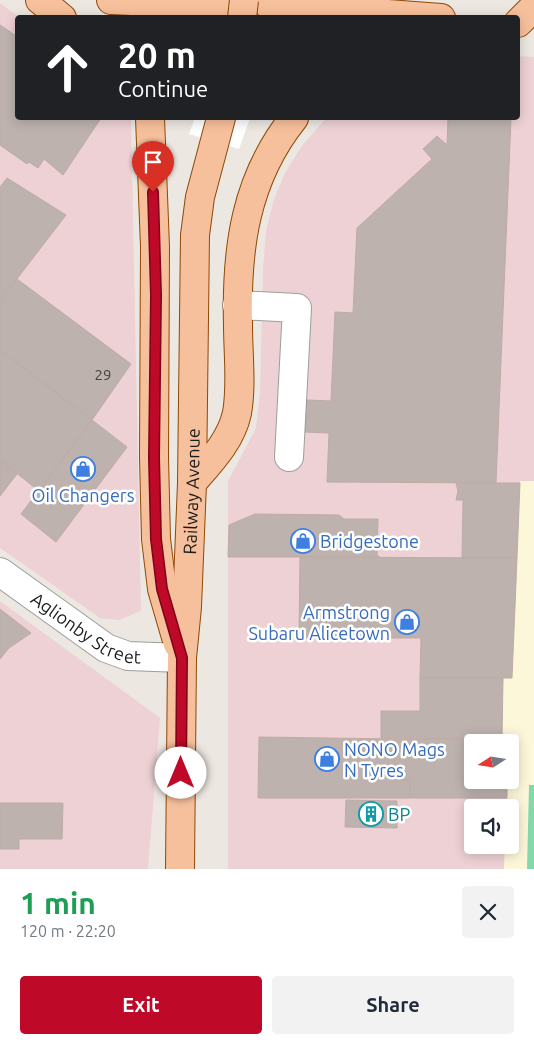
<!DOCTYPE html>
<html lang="en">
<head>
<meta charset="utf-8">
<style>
  body { margin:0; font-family:Ubuntu,sans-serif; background:#f2f2f3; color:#1f2937; height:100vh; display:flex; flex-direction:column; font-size:19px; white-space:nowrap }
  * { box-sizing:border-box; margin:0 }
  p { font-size:16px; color:#747a83 }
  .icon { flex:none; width:28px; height:28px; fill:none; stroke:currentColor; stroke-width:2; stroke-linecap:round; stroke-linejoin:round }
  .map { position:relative; height:869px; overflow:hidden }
  .sheet { display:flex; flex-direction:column; background:#fff; flex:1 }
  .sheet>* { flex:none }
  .hud { position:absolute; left:15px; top:15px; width:505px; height:105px; border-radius:5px; box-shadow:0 2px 12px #0003; background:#202124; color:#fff; overflow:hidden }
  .needle { width:32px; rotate:258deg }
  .fabs { position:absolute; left:464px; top:734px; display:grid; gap:10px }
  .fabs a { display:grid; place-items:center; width:55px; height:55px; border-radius:5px; background:#fff; box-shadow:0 2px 12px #0003; font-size:25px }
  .pin { position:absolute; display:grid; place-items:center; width:42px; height:42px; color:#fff; margin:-51px -21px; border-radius:50% 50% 50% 0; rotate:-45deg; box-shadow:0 0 5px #0007 }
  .pin .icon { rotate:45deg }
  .me { position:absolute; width:55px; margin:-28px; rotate:0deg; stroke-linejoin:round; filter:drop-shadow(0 0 4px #0008) }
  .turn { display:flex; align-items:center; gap:18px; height:105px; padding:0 20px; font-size:22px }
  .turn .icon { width:65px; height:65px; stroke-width:2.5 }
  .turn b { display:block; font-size:35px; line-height:42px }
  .round { display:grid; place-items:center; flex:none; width:52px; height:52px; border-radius:5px; background:#f2f2f3 }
  .head { display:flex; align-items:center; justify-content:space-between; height:85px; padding:0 20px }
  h1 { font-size:30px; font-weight:700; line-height:38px; color:#1e9e55 }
  .primary-button { display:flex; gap:10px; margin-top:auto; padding:10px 20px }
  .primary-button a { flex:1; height:58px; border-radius:5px; background:#bf0928; color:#fff; font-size:20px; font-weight:700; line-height:58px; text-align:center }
  .primary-button a+a { background:#f2f2f3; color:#1f2937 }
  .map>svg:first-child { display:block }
  .commercial { fill:#edd1d5 }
  .education { fill:#fdf7da }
  .pitch { fill:#82d9a9 }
  .pier { fill:#fff }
  .building { fill:#bdb2ae; stroke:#beaba5 }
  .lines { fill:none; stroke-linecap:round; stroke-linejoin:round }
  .minor-casing { stroke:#9d9d9d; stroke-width:30 }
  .major-casing { stroke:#8d4906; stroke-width:30 }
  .minor { stroke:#fff; stroke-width:28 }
  .major { stroke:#f7c09c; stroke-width:28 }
  .major-bridge-casing { stroke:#8d4906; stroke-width:30; stroke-linecap:butt }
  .major-bridge { stroke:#f7c09c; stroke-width:28 }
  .route-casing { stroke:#7c061a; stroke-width:12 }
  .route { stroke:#bf0928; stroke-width:9 }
  .labels { text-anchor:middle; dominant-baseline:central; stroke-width:5; stroke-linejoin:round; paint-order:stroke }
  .number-label { font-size:15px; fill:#444240 }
  .street-label { font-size:18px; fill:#1c1c1c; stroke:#fff }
  .shop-label { font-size:18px; fill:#366cbe; stroke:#fff; text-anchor:start }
  .culture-label { font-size:18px; fill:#0d838f; stroke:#fff; text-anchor:start }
</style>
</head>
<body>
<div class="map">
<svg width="534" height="869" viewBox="0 0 534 869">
  <rect width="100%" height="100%" fill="#ede7e2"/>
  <!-- commercial -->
  <g class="commercial">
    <polygon points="0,3 19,17 18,18 18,118 131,118 141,611 119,620 100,618 0,548"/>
    <polygon points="518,56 534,57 534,481 520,483 512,678 503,679 502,738 507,739 507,742 472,742 472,780 507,780 507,807 472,808 472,845 505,845 504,869 228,869 228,481 256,428 260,391 263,269 266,231 274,199 285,173 301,147 326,118 518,118"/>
    <polygon points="0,601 160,718 148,869 0,869"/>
  </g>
  <!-- education -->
  <polygon class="education" points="520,481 534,481 534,869 504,869 505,845 510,845 510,808 507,807 507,780 510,780 510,742 507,742 507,739 502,739 503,678 512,678"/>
  <!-- pitch -->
  <polygon class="pitch" points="529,785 534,785 534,869 527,869"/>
  <!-- pier -->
  <polygon class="pier" points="195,118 250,118 239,149 189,134"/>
  <!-- building -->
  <g class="building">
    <polygon points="0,25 18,37 18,118 101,118 63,175 44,159 38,168 29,162 27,164 0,145"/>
    <polygon points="448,118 511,118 496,483 327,482 329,433 305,432 307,400 331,401 335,312 353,313 357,228 432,159 423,149 437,136 447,145"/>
    <polygon points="7,178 66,215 0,301 0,187"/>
    <polygon points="17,279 131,364 92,420 0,350 0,301"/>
    <polygon points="0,350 92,420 39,491 0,460"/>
    <polygon points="92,420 127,447 56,542 21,514"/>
    <polygon points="0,460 17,474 0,496"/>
    <polygon points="456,483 520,483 517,558 462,558 463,500 456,500 458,491"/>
    <polygon points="255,514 339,515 344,519 378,519 377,556 379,556 379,557 228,557 229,525"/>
    <polygon points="300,557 517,558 512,678 420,678 421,638 299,638"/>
    <polygon points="0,609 31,633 9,648 0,659"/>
    <polygon points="420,678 503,678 502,739 381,738 381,711 420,711"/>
    <polygon points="259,737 395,739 395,780 410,780 410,798 258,798"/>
    <polygon points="395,739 507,739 507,742 472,742 472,780 507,780 507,798 410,798 410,780 395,780"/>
    <polygon points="346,800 397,801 397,828 345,827"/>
    <polygon points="0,803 63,803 62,839 19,839 19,849 0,849"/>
  </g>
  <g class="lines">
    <defs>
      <g id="minor">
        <polyline points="237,305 297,308 289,457"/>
        <path id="s1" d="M0,572l106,76 22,8 54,2"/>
      </g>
      <g id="major">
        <polyline points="40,0 62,18"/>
        <polyline points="111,0 218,5"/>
        <polyline points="269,5 441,18"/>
        <polyline points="518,23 534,7"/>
        <polyline points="150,118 155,247 154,457 156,539 162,589 178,644"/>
        <path d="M192,483c18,-21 39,-42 45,-70 5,-28 1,-59 1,-88 -2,-76 7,-146 56,-207"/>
        <path id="s2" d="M180,869l2,-211 5,-51 5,-124 3,-248 5,-38 21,-79"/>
      </g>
    </defs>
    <!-- minor casing -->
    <use href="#minor" class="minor-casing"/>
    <!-- major casing -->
    <use href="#major" class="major-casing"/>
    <!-- minor -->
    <use href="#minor" class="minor"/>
    <!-- major -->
    <use href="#major" class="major"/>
    <defs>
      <polyline id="major-bridge" points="242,18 244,0"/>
    </defs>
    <!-- major-bridge casing -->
    <use href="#major-bridge" class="major-bridge-casing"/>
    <!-- major-bridge -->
    <use href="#major-bridge" class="major-bridge"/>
  </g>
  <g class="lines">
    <defs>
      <polyline id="route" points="153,192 156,295 154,457 156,539 162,589 182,658 181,773"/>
    </defs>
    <!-- route casing -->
    <use href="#route" class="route-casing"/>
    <!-- route -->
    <use href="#route" class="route"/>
  </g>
  <!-- icons -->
  <defs>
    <symbol id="shop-ring" viewBox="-11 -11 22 22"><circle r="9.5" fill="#fff" stroke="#3f7fe0" stroke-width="1.5"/><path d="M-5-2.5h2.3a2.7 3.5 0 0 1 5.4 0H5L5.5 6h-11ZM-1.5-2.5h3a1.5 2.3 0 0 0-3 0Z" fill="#3f7fe0"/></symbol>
    <symbol id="building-ring" viewBox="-11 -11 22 22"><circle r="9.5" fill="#fff" stroke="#0f9aa8" stroke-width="1.5"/><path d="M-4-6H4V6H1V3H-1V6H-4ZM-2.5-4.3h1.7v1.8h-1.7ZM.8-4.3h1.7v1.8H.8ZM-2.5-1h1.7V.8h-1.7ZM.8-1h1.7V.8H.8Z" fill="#0f9aa8"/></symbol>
  </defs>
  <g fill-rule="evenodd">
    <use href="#shop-ring" x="69" y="455" width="28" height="28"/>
    <use href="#shop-ring" x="289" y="527" width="28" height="28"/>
    <use href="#shop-ring" x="393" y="608" width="28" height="28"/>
    <use href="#shop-ring" x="313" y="745" width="28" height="28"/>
    <use href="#building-ring" x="357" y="800" width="28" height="28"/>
  </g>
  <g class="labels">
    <!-- number labels -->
    <g class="number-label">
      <text x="103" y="374">29</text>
    </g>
    <!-- street labels -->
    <g class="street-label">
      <text stroke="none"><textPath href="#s2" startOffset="378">Railway Avenue</textPath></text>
      <text stroke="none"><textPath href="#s1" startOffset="104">Aglionby Street</textPath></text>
    </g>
    <!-- shop labels -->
    <g class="shop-label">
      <text x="83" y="495" text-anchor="middle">Oil Changers</text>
      <text x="320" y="541">Bridgestone</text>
      <text x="390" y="612" text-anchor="end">Armstrong<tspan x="390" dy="21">Subaru Alicetown</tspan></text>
      <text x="344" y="749">NONO Mags<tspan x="344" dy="21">N Tyres</tspan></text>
    </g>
    <!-- culture labels -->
    <g class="culture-label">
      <text x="388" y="814">BP</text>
    </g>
  </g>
</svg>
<div class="fabs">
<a><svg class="needle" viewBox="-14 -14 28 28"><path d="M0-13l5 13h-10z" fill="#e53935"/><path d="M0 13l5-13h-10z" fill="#747a83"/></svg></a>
<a><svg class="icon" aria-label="sound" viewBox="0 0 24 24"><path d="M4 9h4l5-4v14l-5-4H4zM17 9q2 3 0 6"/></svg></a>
</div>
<div class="pin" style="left:153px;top:192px;background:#d93025"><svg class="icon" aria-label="arrive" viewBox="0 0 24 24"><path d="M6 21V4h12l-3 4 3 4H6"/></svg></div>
<svg class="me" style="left:181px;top:773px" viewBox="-20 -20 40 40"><circle r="19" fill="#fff"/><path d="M0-13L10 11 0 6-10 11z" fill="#bf0928"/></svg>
<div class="hud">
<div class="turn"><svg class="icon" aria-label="ahead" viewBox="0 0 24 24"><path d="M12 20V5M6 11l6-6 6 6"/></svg><div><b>20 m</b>Continue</div></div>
</div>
</div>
<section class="sheet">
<div class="head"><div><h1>1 min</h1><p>120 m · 22:20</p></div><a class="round"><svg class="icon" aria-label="close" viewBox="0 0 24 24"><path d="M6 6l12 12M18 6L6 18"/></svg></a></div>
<div class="primary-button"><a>Exit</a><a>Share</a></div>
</section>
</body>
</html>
